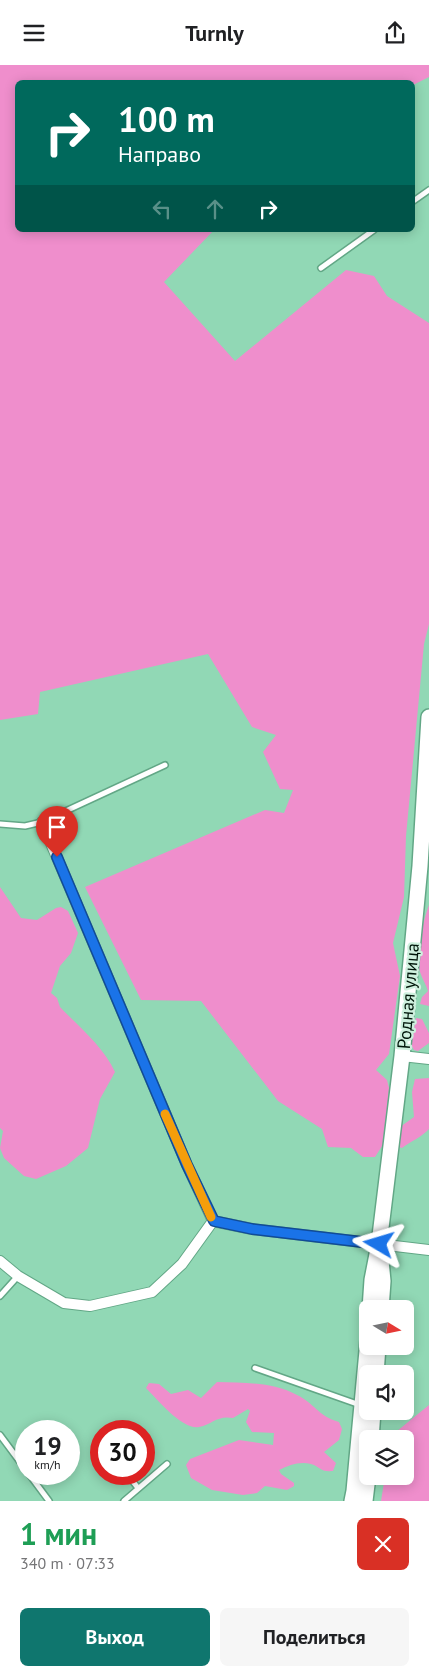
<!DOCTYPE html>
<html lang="ru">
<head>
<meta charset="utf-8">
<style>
  body { margin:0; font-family:"PT Sans",sans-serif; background:#f6f6f6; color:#202124; height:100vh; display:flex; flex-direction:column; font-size:19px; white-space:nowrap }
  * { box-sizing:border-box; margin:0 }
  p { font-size:16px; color:#757577 }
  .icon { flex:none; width:28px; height:28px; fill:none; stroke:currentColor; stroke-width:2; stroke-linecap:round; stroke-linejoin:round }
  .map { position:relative; height:1436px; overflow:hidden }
  .drawer { display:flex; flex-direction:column; background:#fff; flex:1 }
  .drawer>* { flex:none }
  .top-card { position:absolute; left:15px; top:15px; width:400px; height:152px; border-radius:8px; box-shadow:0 2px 12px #0003; background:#00695c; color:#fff; overflow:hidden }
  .needle { width:32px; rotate:100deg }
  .tools { position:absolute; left:359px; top:1235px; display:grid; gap:10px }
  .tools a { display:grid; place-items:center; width:55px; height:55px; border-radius:8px; background:#fff; box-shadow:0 2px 12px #0003; font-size:25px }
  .speed { position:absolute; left:15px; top:1355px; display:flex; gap:10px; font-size:25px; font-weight:700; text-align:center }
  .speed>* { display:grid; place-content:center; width:65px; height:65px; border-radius:50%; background:#fff; box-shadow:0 2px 12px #0003; line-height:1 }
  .speed small { font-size:12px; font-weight:400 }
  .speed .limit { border:8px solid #d22; background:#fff; color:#111 }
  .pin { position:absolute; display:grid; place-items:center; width:42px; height:42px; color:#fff; margin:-51px -21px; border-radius:50% 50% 50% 0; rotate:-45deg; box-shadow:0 0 5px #0007 }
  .pin .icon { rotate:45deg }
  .me { position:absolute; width:55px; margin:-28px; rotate:277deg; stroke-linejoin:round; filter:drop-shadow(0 0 4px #0008) }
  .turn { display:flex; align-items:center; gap:18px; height:105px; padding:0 20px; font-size:22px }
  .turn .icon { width:65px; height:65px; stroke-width:2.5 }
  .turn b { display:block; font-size:35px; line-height:42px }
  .lanes { display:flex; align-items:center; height:48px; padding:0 20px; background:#0003; justify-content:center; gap:25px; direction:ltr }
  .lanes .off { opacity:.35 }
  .round { display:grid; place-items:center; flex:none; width:52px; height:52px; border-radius:8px; background:#f6f6f6 }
  .summary { display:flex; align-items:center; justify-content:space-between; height:85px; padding:0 20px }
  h1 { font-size:30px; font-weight:800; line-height:38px; color:#1e9e55 }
  .button { display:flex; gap:10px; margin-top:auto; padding:10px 20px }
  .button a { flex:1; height:58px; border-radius:8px; background:#0f766e; color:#fff; font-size:20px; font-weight:800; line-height:58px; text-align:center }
  .button a+a { background:#f6f6f6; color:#202124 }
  header { display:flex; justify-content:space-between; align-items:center; height:65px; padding:0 20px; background:#fff; font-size:22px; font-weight:800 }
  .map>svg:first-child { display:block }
  .green { fill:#ef8ecc }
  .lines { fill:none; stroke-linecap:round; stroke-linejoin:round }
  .lane-casing { stroke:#62a786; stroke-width:8 }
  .street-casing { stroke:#62a786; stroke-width:12 }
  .secondary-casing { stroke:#62a786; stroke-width:18 }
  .lane { stroke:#fff; stroke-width:5 }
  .street { stroke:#fff; stroke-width:10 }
  .secondary { stroke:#fff; stroke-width:15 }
  .route-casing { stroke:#114b97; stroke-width:12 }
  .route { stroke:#1a73e8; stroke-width:9 }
  .slow { stroke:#f59e0b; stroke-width:9 }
  .labels { text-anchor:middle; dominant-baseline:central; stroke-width:4.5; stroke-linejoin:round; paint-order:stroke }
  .street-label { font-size:18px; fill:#00160a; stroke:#cef0de }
</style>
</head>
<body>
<header><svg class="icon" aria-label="menu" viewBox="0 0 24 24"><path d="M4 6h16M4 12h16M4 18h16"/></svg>Turnly<svg class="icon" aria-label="share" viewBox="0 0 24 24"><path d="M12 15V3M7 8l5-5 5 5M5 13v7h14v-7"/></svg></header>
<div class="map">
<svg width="429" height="1436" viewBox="0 0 429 1436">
  <rect width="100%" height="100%" fill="#91d8b5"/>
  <!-- green -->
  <g class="green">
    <polygon points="0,0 429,0 429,12 413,20 412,18 18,18 18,165 214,165 164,217 235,296 346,205 374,211 387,231 429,258 429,559 424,579 406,771 404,832 393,878 400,911 389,989 376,1005 387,1015 389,1023 384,1078 375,1092 363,1092 351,1083 328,1082 322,1064 278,1036 201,936 141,935 85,822 265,745 284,748 293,725 280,724 263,687 276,670 252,662 208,589 40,627 38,649 0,655"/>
    <path d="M0,822l21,31 16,2 19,-12 5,-1 7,4 10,22 -7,20 -11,13 -9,27 6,5 3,9c18,19 44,40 55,65l-15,27 -12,49 -22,18 -30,13 -12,-3 -20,-18 -4,-10 3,-17 -3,-3z"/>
    <path d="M429,840v101l-9,-2 2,-7 6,-6c-2,-6 -6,-13 -8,-19 -5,-16 3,-51 9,-67z"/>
    <polygon points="416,953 422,954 429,968 429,978 418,986 414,985 411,980"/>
    <path d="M429,1013v51c-7,8 -18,12 -27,19l-3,-1 -2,-6 3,-14 14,-10 -2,-25 3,-13z"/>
    <path d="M217,1317c27,1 56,0 80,13 17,8 21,21 42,27l3,7 -3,11 -15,12 12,11 -3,8c-14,1 -12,-4 -22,-7 -11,-3 -22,1 -32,6l2,4 13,9v3l-7,4 -22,-4 -8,7 -14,2 -31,-5 -21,-12 -5,-13 4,-6 49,-19 34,5 1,-12 -22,-1 -6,-10 4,-11 -2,-2 -15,9c-16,-3 -20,6 -34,9 -17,3 -42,-28 -53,-39l3,-5 10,1 12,10 17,-4 13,8z"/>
    <polygon points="429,1340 429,1436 381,1436 385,1411 405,1411 405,1374 391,1374 391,1371"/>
  </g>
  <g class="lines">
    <defs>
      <g id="lane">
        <polyline points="412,137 429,125"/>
        <polyline points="321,203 374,165"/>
        <polyline points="0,759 25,761 42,757 165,700"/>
        <polyline points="0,1231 18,1211"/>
        <polyline points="255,1303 360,1340"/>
        <polyline points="0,1370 26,1405"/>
        <polyline points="29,1409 49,1436"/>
        <polyline points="127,1409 138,1423"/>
        <polyline points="124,1436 167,1399"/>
      </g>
      <g id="street">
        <polyline points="402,991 429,994"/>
        <polyline points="213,1156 252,1164 429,1185"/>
        <polyline points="0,1196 18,1211 64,1238 90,1241 152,1227 182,1199 213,1156 187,1100 42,757"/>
      </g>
      <g id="secondary">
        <polyline points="381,1196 383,1216 381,1244"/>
        <polyline points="370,1244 372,1215 379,1179 402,991 420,801 429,652"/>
        <polyline points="376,1309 378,1281"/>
        <polyline points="371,1374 373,1346"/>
        <polyline points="352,1436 354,1426 368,1275"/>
        <polyline points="365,1436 368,1411"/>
      </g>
    </defs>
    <!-- lane casing -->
    <use href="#lane" class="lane-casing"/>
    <!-- street casing -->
    <use href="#street" class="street-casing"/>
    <!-- secondary casing -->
    <use href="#secondary" class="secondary-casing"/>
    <!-- lane -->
    <use href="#lane" class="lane"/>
    <!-- street -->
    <use href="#street" class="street"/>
    <!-- secondary -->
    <use href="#secondary" class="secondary"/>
  </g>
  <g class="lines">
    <defs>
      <polyline id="route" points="57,792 187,1100 214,1156 252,1164 379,1179"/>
    </defs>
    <!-- route casing -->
    <use href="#route" class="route-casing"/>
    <!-- route -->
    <use href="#route" class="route"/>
    <!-- slow -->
    <polyline class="slow" points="165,1049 211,1152"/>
  </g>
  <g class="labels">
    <!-- street labels -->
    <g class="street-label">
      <text transform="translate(408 931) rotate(-85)">Родная улица</text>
    </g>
  </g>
</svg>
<div class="tools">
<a><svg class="needle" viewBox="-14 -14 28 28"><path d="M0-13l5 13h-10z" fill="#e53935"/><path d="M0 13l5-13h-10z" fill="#757577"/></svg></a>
<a><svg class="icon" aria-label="sound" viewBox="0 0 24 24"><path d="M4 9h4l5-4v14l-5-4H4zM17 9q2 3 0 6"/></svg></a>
<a><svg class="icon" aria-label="layers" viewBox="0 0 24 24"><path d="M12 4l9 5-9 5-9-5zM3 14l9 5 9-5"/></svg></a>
</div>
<div class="speed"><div>19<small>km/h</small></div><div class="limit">30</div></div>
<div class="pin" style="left:57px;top:792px;background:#d93025"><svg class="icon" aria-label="arrive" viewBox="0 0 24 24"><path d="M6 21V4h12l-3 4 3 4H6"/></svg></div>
<svg class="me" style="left:379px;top:1179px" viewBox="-20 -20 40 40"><path d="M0-17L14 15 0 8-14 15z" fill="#1a73e8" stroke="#fff" stroke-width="4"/></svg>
<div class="top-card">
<div class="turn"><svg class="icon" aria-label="right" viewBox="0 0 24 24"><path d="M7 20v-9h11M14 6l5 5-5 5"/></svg><div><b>100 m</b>Направо</div></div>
<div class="lanes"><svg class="icon off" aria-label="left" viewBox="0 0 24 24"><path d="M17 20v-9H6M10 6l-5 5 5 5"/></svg><svg class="icon off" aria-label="ahead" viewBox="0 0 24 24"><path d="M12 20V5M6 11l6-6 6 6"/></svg><svg class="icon" aria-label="right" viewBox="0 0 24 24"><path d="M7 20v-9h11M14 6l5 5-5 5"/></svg></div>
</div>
</div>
<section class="drawer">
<div class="summary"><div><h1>1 мин</h1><p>340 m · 07:33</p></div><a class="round" style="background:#d93025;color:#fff"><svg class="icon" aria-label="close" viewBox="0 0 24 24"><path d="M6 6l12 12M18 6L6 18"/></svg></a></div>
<div class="button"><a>Выход</a><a>Поделиться</a></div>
</section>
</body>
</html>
